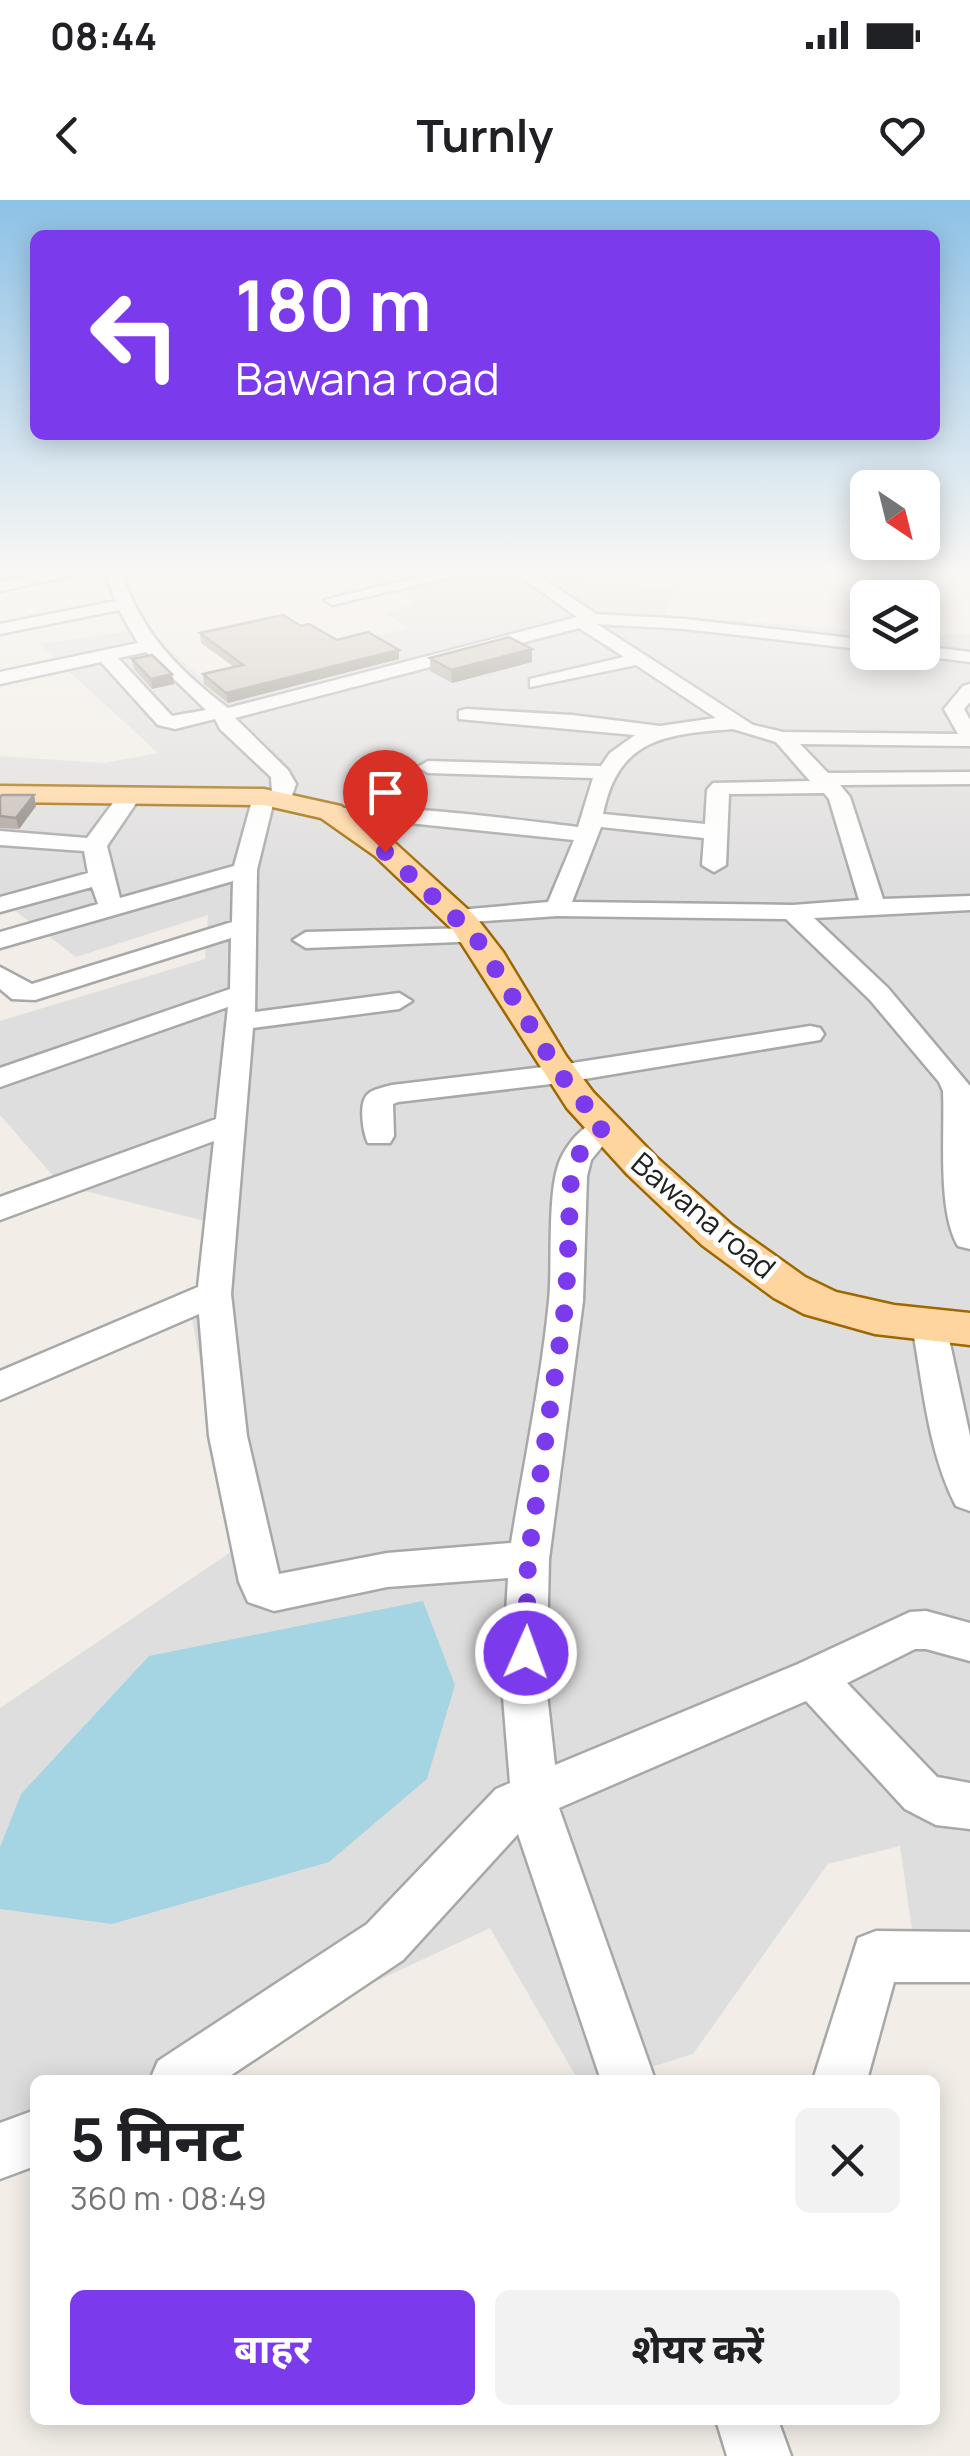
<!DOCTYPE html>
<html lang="hi">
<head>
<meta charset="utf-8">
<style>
  body { margin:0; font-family:Manrope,"Noto Sans Devanagari",sans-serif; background:#f2f2f2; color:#202124; height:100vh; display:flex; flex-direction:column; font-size:38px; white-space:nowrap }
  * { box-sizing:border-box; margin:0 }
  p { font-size:32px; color:#757577 }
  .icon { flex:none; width:55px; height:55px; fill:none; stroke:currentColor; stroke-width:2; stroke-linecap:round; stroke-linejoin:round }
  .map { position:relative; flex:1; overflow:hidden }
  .side { position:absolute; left:30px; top:1875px; width:910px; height:350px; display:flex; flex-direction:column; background:#fff; border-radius:15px; box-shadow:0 5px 25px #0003 }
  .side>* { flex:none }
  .top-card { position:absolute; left:30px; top:30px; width:910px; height:210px; border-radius:15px; box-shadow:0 5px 25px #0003; background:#7c3aed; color:#fff; overflow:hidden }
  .needle { width:65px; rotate:145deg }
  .fabs { position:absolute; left:850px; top:270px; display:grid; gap:20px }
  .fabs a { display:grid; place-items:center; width:90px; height:90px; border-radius:15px; background:#fff; box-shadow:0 5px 25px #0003; font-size:50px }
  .pin { position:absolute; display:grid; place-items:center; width:85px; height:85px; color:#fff; margin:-102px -42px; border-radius:50% 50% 50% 0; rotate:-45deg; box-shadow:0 0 10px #0007 }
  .pin .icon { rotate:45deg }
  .me { position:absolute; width:110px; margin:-55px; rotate:2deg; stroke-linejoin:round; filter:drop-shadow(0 0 8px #0008) }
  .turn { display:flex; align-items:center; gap:35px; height:210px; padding:0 40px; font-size:45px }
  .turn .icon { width:130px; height:130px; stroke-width:2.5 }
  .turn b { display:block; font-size:70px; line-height:85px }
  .round { display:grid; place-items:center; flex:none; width:105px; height:105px; border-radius:15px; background:#f2f2f2 }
  .summary { display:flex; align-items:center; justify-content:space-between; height:170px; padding:0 40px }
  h1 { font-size:60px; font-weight:700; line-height:75px }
  .action { display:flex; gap:20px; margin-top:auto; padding:20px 40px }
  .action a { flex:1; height:115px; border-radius:15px; background:#7c3aed; color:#fff; font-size:40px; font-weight:700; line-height:115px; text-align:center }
  .action a+a { background:#f2f2f2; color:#202124 }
  .status { display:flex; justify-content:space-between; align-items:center; height:70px; padding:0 50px; background:#fff; direction:ltr }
  .status svg { height:28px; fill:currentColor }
  header { display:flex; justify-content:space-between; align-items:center; height:130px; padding:0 40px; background:#fff; font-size:45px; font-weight:700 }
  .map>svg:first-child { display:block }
  .residential { fill:#dfdede }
  .water { fill:#a5d5e2 }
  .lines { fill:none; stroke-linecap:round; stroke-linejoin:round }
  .minor-casing { stroke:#a8a8a8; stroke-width:5 }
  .major-casing { stroke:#9e6800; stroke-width:5 }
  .minor { fill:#fff; fill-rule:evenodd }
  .major { fill:#ffd59f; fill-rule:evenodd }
  .wall { fill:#aba39d }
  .shaded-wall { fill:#8b857f }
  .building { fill:#c7beb6; stroke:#8b857f; stroke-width:2.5 }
  .route { stroke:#7c3aed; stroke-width:18; stroke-dasharray:0 32.4 }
  .labels { text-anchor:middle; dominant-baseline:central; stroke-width:10; stroke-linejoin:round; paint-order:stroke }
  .far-street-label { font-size:30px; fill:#212121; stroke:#fff }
</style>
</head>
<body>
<div class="status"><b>08:44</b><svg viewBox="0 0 49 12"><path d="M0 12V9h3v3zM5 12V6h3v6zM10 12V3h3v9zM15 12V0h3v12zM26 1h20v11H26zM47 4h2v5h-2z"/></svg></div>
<header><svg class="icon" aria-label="back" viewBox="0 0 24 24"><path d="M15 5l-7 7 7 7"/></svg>Turnly<svg class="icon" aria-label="heart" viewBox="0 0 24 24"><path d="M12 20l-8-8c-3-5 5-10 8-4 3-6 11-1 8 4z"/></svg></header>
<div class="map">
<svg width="970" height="2256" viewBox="0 0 970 2256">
  <rect width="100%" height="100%" fill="#f2eee7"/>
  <!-- residential -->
  <polygon class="residential" points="364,372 568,372 581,380 676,390 664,415 867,431 868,452 922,452 923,434 970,435 970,1742 914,1744 900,1646 828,1664 693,1854 609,1880 578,1880 490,1728 165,1880 35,1880 35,1941 0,1957 0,1508 235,1349 192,1119 205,1021 61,985 0,915 0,821 205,759 208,715 76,757 0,699 0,556 104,563 158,553 39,444 147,429 199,476 410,428 385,414 414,403"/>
  <!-- water -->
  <polygon class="water" points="423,1401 455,1485 427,1579 329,1662 112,1724 0,1709 0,1647 21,1594 149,1456"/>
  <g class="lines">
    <defs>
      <g id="minor">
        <polygon points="51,372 88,372 0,391 0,381"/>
        <path d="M106,372h16c18,60 57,99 106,136l349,-91 -63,-45h19l63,42 89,5 183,21v10l-183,-21 -88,-5 156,101 30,7 175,2 -14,-25 19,-23 7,-2v18l-6,7 6,11v26l-170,-2 28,29 142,-1v12l-130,1 10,12 33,102 87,-3v14l-156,8 74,70 82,98v163l-12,-3c-21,-35 -13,-113 -15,-155l-4,-9 -69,-82 -84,-81 -229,-3 -101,7 -9,-2 -3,-5 3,-5 101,-9 26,-62 -175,-18 -64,-1 -11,-7c19,-19 216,9 254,13l15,-49 -165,-5 -10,-6 10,-6 173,5 9,-13 25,-18 -176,-16v-8l7,-2 106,6 88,11 56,-8 -80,-53 -106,22v-8l94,-22 -45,-29 -344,90 53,52 8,14 -7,20h-16l-16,66 -2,142 144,-19 13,8 -13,8 -146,19 -22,266 16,142 32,138 108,-21 124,-10c13,-80 30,-161 38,-242 4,-37 -3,-115 13,-145 10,-19 30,-41 52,-36l4,7 -27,33 -4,16 -4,125 -34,258 -3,126 9,80 243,-101 112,-52 16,-1 44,12v38l-44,-12h-11l-68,34 90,94 33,6v46l-34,-4 -31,-16 -99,-108 -247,107 96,272h-54l-83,-246 -115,126 -179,120h-74l8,-19 209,-137 129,-135 14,-6 -8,-98 6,-107 -121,9 -113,24 -26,-9 -9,-20 -30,-146 -10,-122 -199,86v-29l198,-84 16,-146 -214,79v-23l216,-78 12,-112 -228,80v-19l230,-79 1,-51 -196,62 -23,-1 -12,-10v-22l32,17 200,-62 1,-41 -233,67v-16l98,-28 -6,-17 -92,25v-15l88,-24 -4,-22 -84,-6v-14l87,7 37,-50h16l3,5 -36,53 13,52 114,-32 19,-69 11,-7 8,3 -1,-16 -51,-48 -5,-10 -40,10 -17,-4 -57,-63 -101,22v-12l138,-29 -19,-33 -119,24v-10l115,-23zM146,452l60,58 -34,6 -54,-58zM733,529l43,13 34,39 -97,2 -6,7 -2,34 -102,-10c15,-76 63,-80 130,-85zM824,593l5,6 30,101 -66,5 -221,-3 29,-75 103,11 -2,27 12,7 12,-7 3,-71z"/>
        <polygon points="440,372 472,372 332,405 324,400"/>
        <polygon points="922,446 970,452 970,462 916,455 922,452"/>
        <polygon points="475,728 488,736 484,741 306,748 293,740 306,732"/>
        <path d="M810,826l10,2 4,6 -4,6 -260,43 -162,19 -5,2 1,32 -4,7h-22c-5,-10 -10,-41 0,-49 5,-5 17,-7 24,-9l168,-20z"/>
        <path d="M929,1112l12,4 5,9 24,111v75l-14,-5c-28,-54 -33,-121 -44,-181l5,-9z"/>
        <polygon points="876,1731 970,1732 970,1782 894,1782 867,1880 813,1880 858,1738"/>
        <polygon points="35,1910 35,1966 0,1979 0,1923"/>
        <polygon points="716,2220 778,2220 791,2256 727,2256"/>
      </g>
      <polygon id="major" points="0,586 264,589 341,606 396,644 475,716 503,752 566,856 593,892 656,957 732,1025 805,1077 836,1092 894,1105 970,1113 970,1145 875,1134 804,1114 774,1098 702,1045 628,975 567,908 453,730 375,656 321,618 264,605 0,602"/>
    </defs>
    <!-- minor casing -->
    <use href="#minor" class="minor-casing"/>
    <!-- major casing -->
    <use href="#major" class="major-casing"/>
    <!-- minor -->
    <use href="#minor" class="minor"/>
    <!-- major -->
    <use href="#major" class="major"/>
  </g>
  <!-- wall -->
  <g class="wall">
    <polygon points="200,433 337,440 399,450 399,459 228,503 204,484 203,474 234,467 201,443"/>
    <polygon points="532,449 532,462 452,483 430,471 430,458"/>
    <polygon points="132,459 172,474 174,484 152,489 134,469"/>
    <polygon points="34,595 36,606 19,629 0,628 0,597"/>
  </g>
  <!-- shaded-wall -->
  <g class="shaded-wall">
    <polygon points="532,449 532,462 452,483 451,470"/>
    <polygon points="399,450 399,459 228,503 226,493"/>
    <polygon points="172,474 174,484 152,489 151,479"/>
    <polygon points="34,595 36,606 19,629 16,618"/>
  </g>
  <!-- building -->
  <g class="building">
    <polygon points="283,415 301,426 309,424 337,440 368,432 399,450 226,493 203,474 243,465 200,433"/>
    <polygon points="509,437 532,449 451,470 430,458"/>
    <polygon points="152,455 172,474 151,479 132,459"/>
    <polygon points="2,595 34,595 16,618 0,616 0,597"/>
  </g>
  <!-- sky -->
  <linearGradient id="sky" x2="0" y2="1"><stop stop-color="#8dc1e6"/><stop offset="0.54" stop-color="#f9f7f4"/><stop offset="1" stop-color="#f9f7f4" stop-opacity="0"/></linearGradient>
  <rect width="970" height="688" fill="url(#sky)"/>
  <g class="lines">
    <!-- route -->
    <polyline class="route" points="385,652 475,736 560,874 603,927 576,958 571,976 566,1101 528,1358 526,1453"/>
  </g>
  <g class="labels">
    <!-- far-street labels -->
    <g class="far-street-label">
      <text transform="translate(704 1015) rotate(40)">Bawana road</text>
    </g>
  </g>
</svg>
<div class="fabs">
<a><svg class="needle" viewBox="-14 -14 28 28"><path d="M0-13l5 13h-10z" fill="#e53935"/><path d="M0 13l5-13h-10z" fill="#757577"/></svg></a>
<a><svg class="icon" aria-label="layers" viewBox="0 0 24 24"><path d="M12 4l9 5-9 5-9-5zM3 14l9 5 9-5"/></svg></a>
</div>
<div class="pin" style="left:385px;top:652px;background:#d93025"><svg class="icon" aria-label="arrive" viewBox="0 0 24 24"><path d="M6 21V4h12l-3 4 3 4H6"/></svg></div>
<svg class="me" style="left:526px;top:1453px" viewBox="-20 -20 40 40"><circle r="17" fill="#7c3aed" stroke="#fff" stroke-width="3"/><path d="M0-11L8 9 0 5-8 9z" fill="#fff"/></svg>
<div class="top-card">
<div class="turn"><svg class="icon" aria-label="left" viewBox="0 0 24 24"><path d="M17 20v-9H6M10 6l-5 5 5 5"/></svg><div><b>180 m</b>Bawana road</div></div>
</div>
<section class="side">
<div class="summary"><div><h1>5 मिनट</h1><p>360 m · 08:49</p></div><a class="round"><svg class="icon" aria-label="close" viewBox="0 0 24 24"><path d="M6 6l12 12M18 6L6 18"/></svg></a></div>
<div class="action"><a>बाहर</a><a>शेयर करें</a></div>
</section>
</div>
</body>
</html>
